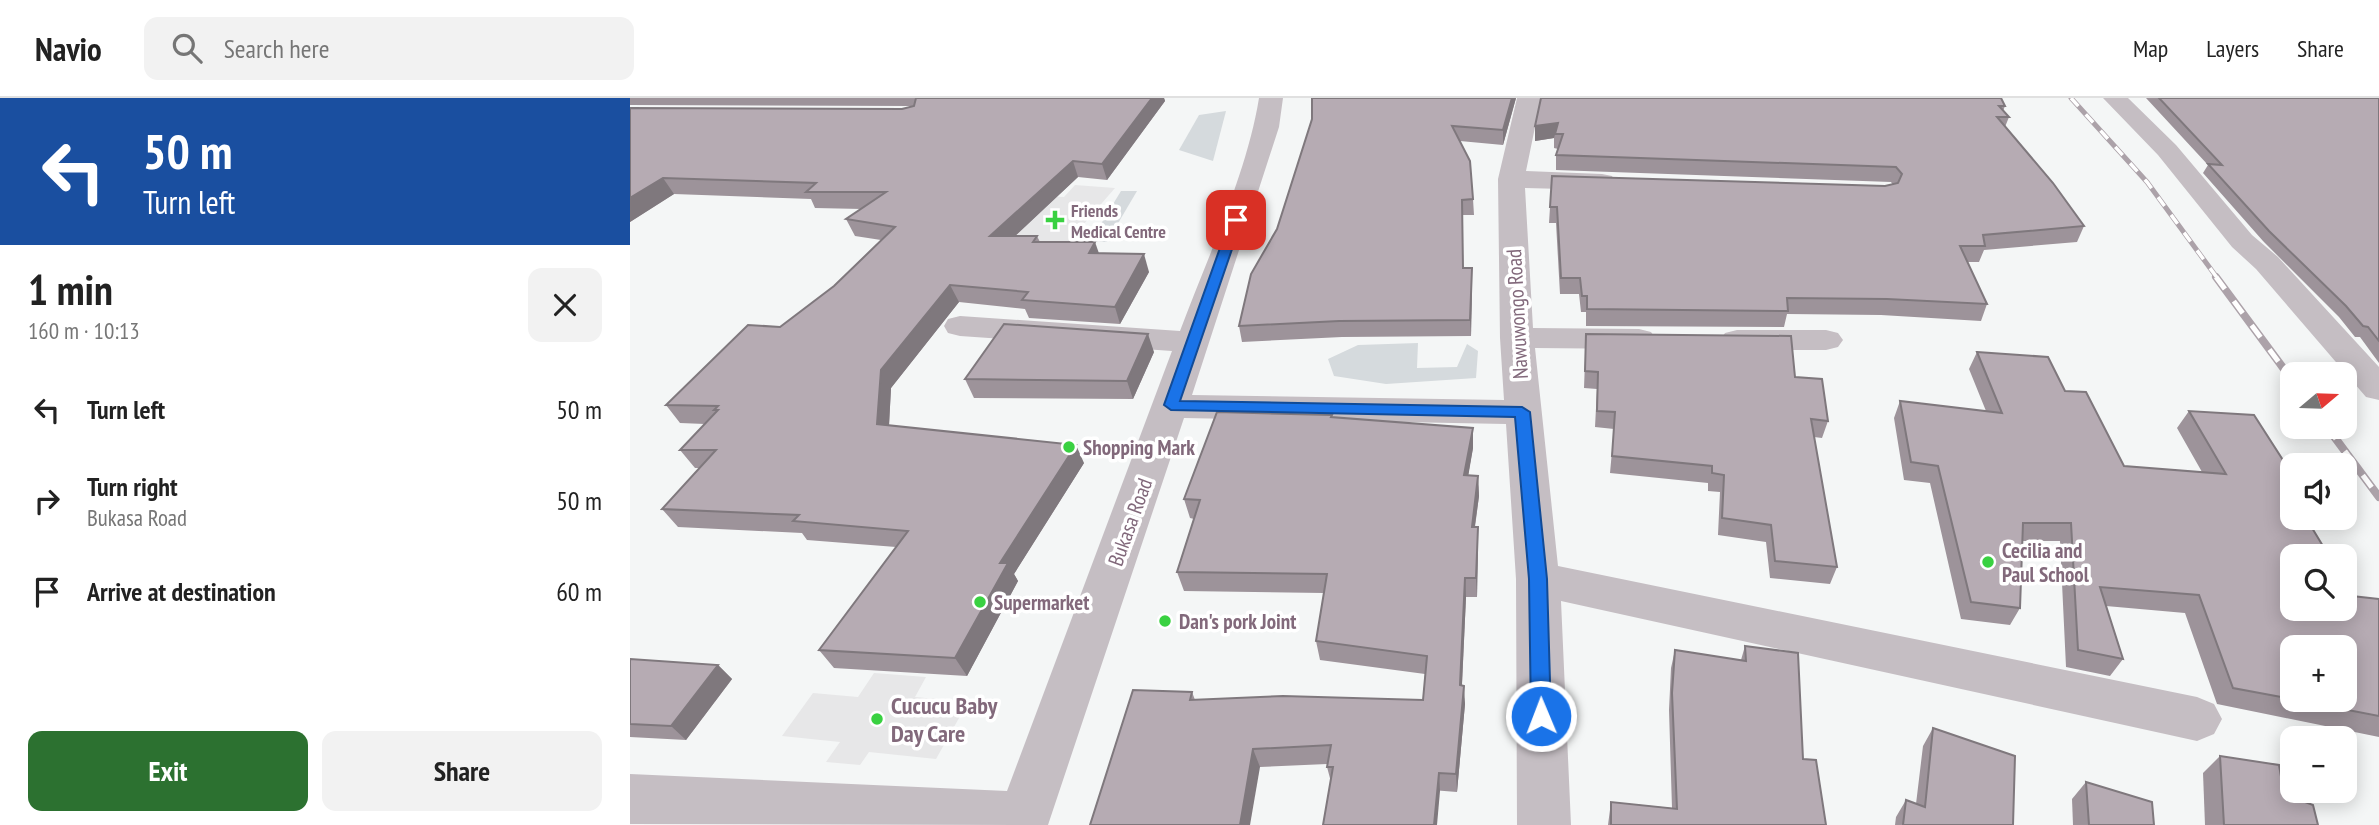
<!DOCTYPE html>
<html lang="en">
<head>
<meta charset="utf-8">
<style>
  body { margin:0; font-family:"PT Sans Narrow",sans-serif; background:#f2f2f2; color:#222; height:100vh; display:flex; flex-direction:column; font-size:26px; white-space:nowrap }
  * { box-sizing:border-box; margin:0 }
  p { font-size:23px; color:#767676 }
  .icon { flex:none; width:38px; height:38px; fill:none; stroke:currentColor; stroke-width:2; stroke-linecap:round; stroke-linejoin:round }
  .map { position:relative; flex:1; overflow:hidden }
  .side { display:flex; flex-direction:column; background:#fff; width:630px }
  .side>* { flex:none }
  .hud { background:#1a4fa0; color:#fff; overflow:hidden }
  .needle { width:46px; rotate:71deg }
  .fabs { position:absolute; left:1650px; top:264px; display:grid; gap:14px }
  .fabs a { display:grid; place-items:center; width:77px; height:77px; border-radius:14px; background:#fff; box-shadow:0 4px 18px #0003; font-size:35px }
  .pin { position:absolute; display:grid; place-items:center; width:60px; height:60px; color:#fff; margin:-30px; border-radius:14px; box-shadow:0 4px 10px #0006 }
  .me { position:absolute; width:77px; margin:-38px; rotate:359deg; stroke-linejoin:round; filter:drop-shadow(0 0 5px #0008) }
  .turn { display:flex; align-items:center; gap:24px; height:147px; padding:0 28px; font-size:32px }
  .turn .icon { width:91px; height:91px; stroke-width:2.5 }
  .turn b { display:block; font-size:49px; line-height:60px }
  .round { display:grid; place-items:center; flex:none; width:74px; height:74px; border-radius:14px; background:#f2f2f2 }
  .head { display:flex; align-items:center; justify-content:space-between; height:119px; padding:0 28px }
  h1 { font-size:42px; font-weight:600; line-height:52px }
  .button { display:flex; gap:14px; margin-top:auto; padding:14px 28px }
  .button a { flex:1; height:80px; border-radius:14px; background:#2c7130; color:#fff; font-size:28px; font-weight:600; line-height:80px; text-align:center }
  .button a+a { background:#f2f2f2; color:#222 }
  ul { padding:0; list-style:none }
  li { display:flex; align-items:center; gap:21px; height:91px; padding:0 28px }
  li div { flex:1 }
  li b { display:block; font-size:26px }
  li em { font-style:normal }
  header { display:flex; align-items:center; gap:42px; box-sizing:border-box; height:98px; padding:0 35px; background:#fff; border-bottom:2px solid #e0e0e0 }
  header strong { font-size:33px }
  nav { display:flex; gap:38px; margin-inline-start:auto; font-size:24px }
  .search { width:490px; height:63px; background:#f2f2f2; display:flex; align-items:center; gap:18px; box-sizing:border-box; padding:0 24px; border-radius:14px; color:#767676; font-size:26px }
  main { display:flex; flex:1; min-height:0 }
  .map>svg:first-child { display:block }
  .built { fill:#e7e7e8 }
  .green { fill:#d5dadd }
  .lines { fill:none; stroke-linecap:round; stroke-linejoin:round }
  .minor { fill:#c5bec3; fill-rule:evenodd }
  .rail-far1-casing { stroke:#aca2a9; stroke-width:5 }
  .rail-casing { stroke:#aca2a9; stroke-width:8 }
  .rail-far1 { stroke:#fff; stroke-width:3.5; stroke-dasharray:11; stroke-linecap:butt }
  .rail { stroke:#fff; stroke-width:5; stroke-dasharray:15; stroke-linecap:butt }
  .wall { fill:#9d939a; fill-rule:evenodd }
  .shaded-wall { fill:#7f787d }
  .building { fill:#b6abb3; stroke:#7f787d; stroke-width:2 }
  .route { fill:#1a73e8; stroke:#114b97; stroke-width:2 }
  .poi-dot { fill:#39d141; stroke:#fff; stroke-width:2.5 }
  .labels { text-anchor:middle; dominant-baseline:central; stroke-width:7; stroke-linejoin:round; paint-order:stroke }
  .far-poi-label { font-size:18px; font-weight:bold; fill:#82697b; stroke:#fff; text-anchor:start }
  .street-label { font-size:21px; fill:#82697b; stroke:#fff }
  .poi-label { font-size:21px; font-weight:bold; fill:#82697b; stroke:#fff; text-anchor:start }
  .near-poi-label { font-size:24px; font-weight:bold; fill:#82697b; stroke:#fff; text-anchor:start }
</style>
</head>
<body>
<header>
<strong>Navio</strong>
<div class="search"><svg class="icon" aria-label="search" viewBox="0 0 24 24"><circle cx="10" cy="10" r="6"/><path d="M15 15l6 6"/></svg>Search here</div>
<nav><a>Map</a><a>Layers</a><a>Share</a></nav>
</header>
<main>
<section class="side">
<div class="hud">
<div class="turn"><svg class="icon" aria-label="left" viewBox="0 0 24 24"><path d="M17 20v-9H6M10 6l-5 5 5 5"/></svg><div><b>50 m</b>Turn left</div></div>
</div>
<div class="head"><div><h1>1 min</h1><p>160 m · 10:13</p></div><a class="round"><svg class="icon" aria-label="close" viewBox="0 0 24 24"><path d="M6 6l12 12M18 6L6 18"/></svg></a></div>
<ul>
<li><svg class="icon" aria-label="left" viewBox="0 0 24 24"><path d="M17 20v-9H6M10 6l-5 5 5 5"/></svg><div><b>Turn left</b></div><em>50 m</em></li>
<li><svg class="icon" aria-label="right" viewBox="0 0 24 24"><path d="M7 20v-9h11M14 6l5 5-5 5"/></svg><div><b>Turn right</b><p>Bukasa Road</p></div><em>50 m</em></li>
<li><svg class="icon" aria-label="arrive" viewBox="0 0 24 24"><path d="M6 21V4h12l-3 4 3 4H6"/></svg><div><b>Arrive at destination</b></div><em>60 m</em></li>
</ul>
<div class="button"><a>Exit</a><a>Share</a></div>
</section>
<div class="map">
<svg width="1749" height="727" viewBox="0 0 1749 727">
  <rect width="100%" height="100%" fill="#f4f6f6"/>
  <!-- built -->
  <g class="built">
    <polygon points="445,87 485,90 433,150 371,145 416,98 434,99"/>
    <polygon points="244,575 296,579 285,599 338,604 306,661 239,654 230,667 196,664 210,644 152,638 183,595 228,599"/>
  </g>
  <!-- green -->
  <g class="green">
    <polygon points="596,13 583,63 549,52 569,17"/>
    <polygon points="491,93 507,93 477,144 460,144"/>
    <polygon points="788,245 787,270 827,269 837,246 848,253 846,280 756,286 704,278 698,261 728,247"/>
  </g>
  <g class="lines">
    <!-- minor -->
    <g class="minor">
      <path d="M629,0h24l-4,29 -87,268 312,5 -4,-62 -2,-159 19,-81h24l-15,73 76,3 10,2 3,6 -3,6 -10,2 -77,-2 8,140 106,1 12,3 5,7 -5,7 -12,3 -104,-1 23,218 639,131 17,7 8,15 -8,15 -17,7 -636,-140 10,224h-54l-1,-246 -10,-155 -322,-6 -136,407 -418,-1v-50l377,17 165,-440 -212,-15 -12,-3 -4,-7 4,-7 12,-3 220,15c27,-72 67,-158 79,-233z"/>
      <polygon points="1473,0 1498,0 1546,47 1622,137 1648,159 1749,269 1749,302 1736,299 1626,171 1602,149 1528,57"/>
      <polygon points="1107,232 1196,232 1208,235 1213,242 1208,249 1196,252 1107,252 1095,249 1090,242 1095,235"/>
    </g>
    <defs>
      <polyline id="rail-far1" points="1441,0 1517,84 1588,181"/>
      <g id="rail">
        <polyline points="1586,179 1662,282"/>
        <polyline points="1697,329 1749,399"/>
      </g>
    </defs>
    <!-- rail-far1 casing -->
    <use href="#rail-far1" class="rail-far1-casing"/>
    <!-- rail casing -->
    <use href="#rail" class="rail-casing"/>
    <!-- rail-far1 -->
    <use href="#rail-far1" class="rail-far1"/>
    <!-- rail -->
    <use href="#rail" class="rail"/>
  </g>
  <!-- wall -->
  <g class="wall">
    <polygon points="0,0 534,0 535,3 477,82 448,79 385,138 407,138 410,144 469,155 519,174 490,226 399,220 395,211 329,204 261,290 259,328 454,365 384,476 388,483 337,578 204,570 189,552 266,449 177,442 172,435 48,429 32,411 70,370 65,370 50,352 75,326 50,325 36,307 150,229 204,188 251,142 225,138 216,121 232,111 185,110 181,101 44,96 0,124 0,10 272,11 283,8 0,7"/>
    <polygon points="886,0 873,47 830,43 843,101 844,117 833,117 833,170 842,170 841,238 712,239 612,244 609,228 647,131 682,21"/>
    <polygon points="1516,0 1749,0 1749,265 1730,239 1725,239 1709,219 1633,143 1573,75 1578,67"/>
    <polygon points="1375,8 1373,13 1379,19 1375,29 1454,128 1447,144 1354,152 1349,164 1337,164 1357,206 1351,223 1251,217 1157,216 1154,229 956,228 956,214 951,214 949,196 930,196 926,125 919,125 922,78 1255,88 1263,87 1261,84 926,72 926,57 928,51 924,50 924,40 905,43 905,28"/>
    <polygon points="956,236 1165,279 1198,323 1192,340 1184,339 1207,469 1200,486 1140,480 1136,444 1088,437 1090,394 1078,393 1078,385 980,375 984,331 965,329 967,291 954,290"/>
    <polygon points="524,254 503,301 344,300 335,281"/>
    <path d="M1347,254l88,39 59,75 78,6 -25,-44 12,-17 103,63v44l60,78 27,3v138l-162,-33 -32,-91 -79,-7 17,53 -13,17 -44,-9 -6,-126h-37l-3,67 -10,17 -49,-6 -31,-136 -26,-3 -10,-62 6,-17 86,10 -17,-42zM1662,550l53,52h-53z"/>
    <polygon points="702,319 843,330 843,350 838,377 848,378 849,398 845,429 848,429 847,499 836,499 832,587 835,606 827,694 701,684 697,669 697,666 630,669 460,727 562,594 565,602 793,602 795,576 690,562 686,543 694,495 554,493 547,474 564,421 560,420 554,401"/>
    <polygon points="1115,548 1173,661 1196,727 978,727 981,704 1042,710 1039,612 1041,570 1045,552 1111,562"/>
    <polygon points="0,561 88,567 102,581 56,642 0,639"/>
    <polygon points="1303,630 1383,727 1265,727 1266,719 1276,702 1286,706 1293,648"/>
    <polygon points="1590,658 1688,727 1575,727 1573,675"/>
    <polygon points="1456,684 1524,727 1443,727 1442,701"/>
  </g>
  <!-- shaded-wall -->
  <g class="shaded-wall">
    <polygon points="522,0 534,0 535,3 477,82 472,66"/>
    <polygon points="882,0 886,0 873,47 873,32"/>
    <polygon points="928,25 924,40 905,43 905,28"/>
    <polygon points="443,63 448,79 367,155 360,138"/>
    <polygon points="33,80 44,96 0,124 0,100"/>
    <polygon points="465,144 471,161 459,155"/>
    <polygon points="514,156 519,174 490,226 485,209"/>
    <polygon points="842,170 842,186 841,238 840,222"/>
    <polygon points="320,187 329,204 261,290 258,345 247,326 251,272"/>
    <polygon points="518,236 524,254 503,301 497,283"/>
    <polygon points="843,330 843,350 835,397 834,377"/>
    <polygon points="446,347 454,365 384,476 388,483 337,578 325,560 370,465"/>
    <polygon points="848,378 849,398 842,448 842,429"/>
    <polygon points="848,429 848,448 847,499 846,480"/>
    <polygon points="835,480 836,499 831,606 830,587"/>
    <polygon points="88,567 102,581 56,642 41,628"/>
    <polygon points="834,588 835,606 827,694 826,676"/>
    <polygon points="623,651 630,669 620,727 610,727"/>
    <polygon points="809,675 810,693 807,727 804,727"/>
  </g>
  <!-- building -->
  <g class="building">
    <polygon points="286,0 522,0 472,66 443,63 360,138 407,138 403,144 465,144 459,155 514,156 485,209 392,202 398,194 320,187 251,272 247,326 446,347 370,465 378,465 325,560 189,552 278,433 163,423 169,417 32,411 86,352 50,352 88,312 84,312 88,308 36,307 118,227 150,229 204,188 265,129 216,121 256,94 176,94 186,85 33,80 0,100 0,10 272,11 284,8"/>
    <polygon points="682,0 882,0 873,32 822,28 840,63 843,101 832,102 833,170 842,170 840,222 709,223 609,228 621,176 647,131 682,21"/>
    <polygon points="911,0 1371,0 1375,8 1369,8 1379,19 1367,19 1423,85 1454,128 1353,137 1355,148 1330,148 1357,206 1257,201 1157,200 1158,213 957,211 957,198 952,198 950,180 931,180 927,109 920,109 922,78 1255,88 1268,85 1272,76 1266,69 926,57 933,36 925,36 928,25 905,28"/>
    <polygon points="1529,0 1749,0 1749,243 1738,229 1733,228 1716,208 1639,133 1578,66 1592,67"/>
    <polygon points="374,226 518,236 497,283 335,281"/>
    <polygon points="956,236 1161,238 1165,279 1192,281 1198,323 1181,321 1207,469 1145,463 1141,427 1092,420 1094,377 1082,375 1082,368 982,358 985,314 967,313 968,274 955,273"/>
    <polygon points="1347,254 1418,259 1435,293 1456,294 1494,368 1596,376 1559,313 1624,317 1662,376 1662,392 1658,391 1662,398 1662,420 1676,420 1699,458 1662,458 1662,511 1715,511 1715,485 1722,498 1749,501 1749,618 1666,602 1715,602 1715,550 1662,550 1662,601 1603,590 1569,497 1470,489 1493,561 1448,552 1441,425 1393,425 1390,510 1341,504 1308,368 1281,364 1270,303 1372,315"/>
    <polygon points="587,314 702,317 701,319 843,330 834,377 848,378 842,429 848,429 846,480 835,480 830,587 834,588 826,676 809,675 804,727 693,727 703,669 697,669 701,647 623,651 610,727 460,727 503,592 562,594 560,602 653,598 793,602 797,558 686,543 697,476 547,474 570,402 554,401"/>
    <polygon points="1115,548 1168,555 1173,661 1186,662 1196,727 981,727 981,704 1047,711 1042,595 1045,552 1116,563"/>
    <polygon points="0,561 88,567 41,628 0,626"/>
    <polygon points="1303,630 1385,658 1383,727 1273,727 1276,702 1295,709"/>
    <polygon points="1590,658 1649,667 1654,696 1683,707 1688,727 1594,727"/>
    <polygon points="1456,684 1522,704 1524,727 1459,727"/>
  </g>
  <!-- route -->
  <polygon class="route" points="606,118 612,122 550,303 892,309 900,314 917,481 921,618 918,624 911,627 904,624 901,618 899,481 885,319 541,312 534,307 600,122"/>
  <!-- markers -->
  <g class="poi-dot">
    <path d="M421.5 111.5h7v7h7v7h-7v7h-7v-7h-7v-7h7z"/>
    <circle cx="439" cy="349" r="7"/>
    <circle cx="1358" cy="464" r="7"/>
    <circle cx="350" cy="504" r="7"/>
    <circle cx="535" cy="523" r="7"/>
    <circle cx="247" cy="621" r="7"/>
  </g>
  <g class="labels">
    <!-- far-poi labels -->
    <g class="far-poi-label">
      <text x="441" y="112">Friends<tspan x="441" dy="21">Medical Centre</tspan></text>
    </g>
    <!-- street labels -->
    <g class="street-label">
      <text transform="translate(887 216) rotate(-93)">Nawuwongo Road</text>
      <text transform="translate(500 424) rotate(-70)">Bukasa Road</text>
    </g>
    <!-- poi labels -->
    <g class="poi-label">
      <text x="453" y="349">Shopping Mark</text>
      <text x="1372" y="452">Cecilia and<tspan x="1372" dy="24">Paul School</tspan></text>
      <text x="364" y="504">Supermarket</text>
      <text x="549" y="523">Dan's pork Joint</text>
    </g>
    <!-- near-poi labels -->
    <g class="near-poi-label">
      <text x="261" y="607">Cucucu Baby<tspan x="261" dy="28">Day Care</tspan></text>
    </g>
  </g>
</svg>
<div class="fabs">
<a><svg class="needle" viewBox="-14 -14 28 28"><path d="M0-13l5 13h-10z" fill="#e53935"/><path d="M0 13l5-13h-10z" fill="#767676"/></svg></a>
<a><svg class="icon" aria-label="sound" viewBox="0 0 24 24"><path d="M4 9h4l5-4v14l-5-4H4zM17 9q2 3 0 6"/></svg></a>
<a><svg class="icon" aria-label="search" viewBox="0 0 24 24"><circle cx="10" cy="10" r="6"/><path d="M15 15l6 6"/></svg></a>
<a>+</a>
<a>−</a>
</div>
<div class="pin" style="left:606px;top:122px;background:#d93025"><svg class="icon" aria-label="arrive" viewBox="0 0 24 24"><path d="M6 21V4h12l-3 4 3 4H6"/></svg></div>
<svg class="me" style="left:911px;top:618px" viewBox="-20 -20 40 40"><circle r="17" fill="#1a73e8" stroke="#fff" stroke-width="3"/><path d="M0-11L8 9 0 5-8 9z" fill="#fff"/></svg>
</div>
</main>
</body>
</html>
